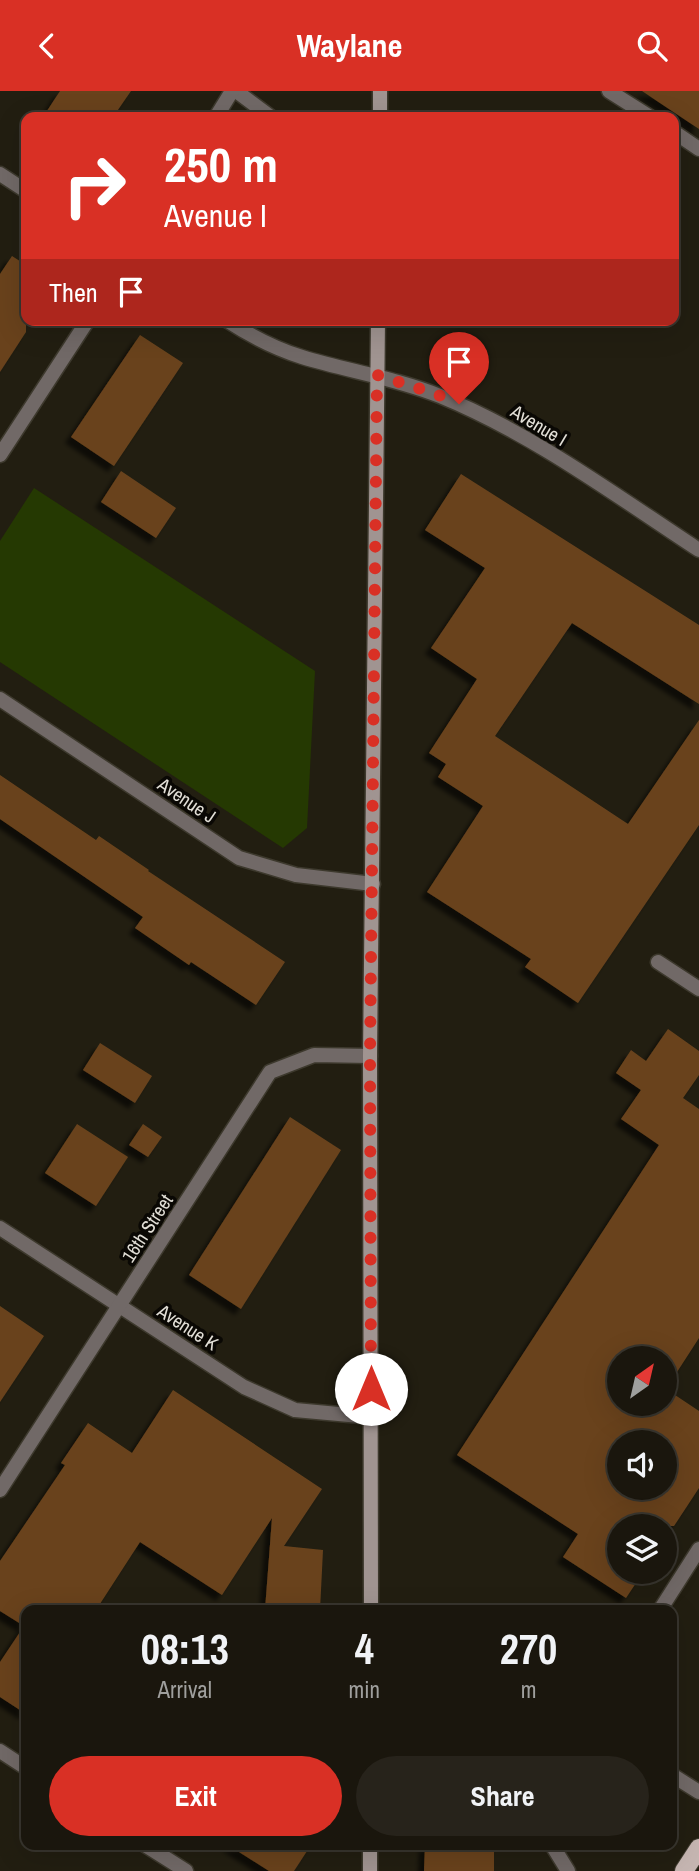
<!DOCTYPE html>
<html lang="en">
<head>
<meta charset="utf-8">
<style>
  body { margin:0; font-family:"Archivo Narrow",sans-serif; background:#27231b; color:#f1f3f6; height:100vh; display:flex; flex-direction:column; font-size:26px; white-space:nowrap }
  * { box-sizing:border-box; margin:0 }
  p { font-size:23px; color:#9f9f9d }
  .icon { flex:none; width:38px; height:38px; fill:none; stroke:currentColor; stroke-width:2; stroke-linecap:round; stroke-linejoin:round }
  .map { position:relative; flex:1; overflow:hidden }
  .panel { position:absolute; left:21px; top:1514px; width:656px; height:245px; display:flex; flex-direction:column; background:#1a160d; border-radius:14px; box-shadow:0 7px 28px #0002,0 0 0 2px #38352e }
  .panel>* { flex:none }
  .hud { position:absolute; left:21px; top:21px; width:658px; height:214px; border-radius:14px; box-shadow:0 7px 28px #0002,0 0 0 2px #38352e; background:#d93025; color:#fff; overflow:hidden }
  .needle { width:46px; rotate:34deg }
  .fabs { position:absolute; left:607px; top:1255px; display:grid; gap:14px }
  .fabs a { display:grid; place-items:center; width:70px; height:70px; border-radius:50%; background:#1a160d; box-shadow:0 7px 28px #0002,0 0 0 2px #38352e; font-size:35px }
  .pin { position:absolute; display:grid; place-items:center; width:60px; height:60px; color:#fff; margin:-72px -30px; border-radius:50% 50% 50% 0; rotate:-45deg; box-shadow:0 0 7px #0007 }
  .pin .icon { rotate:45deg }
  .me { position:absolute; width:77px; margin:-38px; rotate:0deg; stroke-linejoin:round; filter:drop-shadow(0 0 5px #0008) }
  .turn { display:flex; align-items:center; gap:24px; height:147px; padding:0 28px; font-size:32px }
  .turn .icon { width:91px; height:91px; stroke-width:2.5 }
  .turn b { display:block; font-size:49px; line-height:60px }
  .then { display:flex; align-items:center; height:66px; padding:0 28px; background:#0003; gap:14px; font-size:26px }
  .eta { display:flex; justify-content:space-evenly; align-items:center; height:119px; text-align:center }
  .eta b { font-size:42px; font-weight:700; line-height:49px }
  .primary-button { display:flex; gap:14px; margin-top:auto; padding:14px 28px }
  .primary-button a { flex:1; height:80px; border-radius:42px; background:#d93025; color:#fff; font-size:28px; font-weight:700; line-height:80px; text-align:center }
  .primary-button a+a { background:#27231b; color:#f1f3f6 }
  header { display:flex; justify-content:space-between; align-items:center; height:91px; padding:0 28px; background:#d93025; color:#fff; font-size:32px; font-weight:700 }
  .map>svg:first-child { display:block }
  .green { fill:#253902 }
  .building { fill:#69431d; fill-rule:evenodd; filter:url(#shadow) }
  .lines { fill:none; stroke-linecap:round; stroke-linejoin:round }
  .service-casing { stroke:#3d392d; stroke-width:17 }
  .minor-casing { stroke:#3d392d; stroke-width:17 }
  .tertiary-casing { stroke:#3d392d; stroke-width:17 }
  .secondary-casing { stroke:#3d392d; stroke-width:17 }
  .primary-casing { stroke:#3d392d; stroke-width:20 }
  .service { stroke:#716967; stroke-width:14 }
  .minor { stroke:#716967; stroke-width:14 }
  .tertiary { stroke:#716967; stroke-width:14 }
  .secondary { stroke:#a09491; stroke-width:14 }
  .primary { stroke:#c5b5b1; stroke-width:18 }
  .route { stroke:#d93025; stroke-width:12; stroke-dasharray:0 21.6 }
  .labels { text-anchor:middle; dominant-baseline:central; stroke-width:7; stroke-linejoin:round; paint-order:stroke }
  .street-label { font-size:19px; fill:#e2dfd7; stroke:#0a0804 }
</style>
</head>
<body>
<header><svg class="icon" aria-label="back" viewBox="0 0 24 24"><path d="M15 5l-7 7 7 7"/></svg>Waylane<svg class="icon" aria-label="search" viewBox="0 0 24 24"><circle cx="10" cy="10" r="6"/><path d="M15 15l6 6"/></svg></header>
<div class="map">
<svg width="699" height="1780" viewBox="0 0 699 1780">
  <defs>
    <filter id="shadow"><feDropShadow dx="-6" dy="6" stdDeviation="2" flood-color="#0009"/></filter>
  </defs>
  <rect width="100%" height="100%" fill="#221e11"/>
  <!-- green -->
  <polygon class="green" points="34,397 315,580 307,737 283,757 0,571 0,450"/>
  <!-- building -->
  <g class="building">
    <polygon points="60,0 131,0 113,26 43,26"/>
    <polygon points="642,0 699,0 699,38"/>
    <polygon points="12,165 26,174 26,241 0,281 0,183"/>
    <polygon points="140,244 183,272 114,375 71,346"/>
    <polygon points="121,380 176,417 156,447 101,411"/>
    <polygon points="461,383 699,534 699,613 572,532 495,645 628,733 699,629 699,734 578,912 525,876 531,868 427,801 483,715 438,686 446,673 429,662 477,588 431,557 485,477 425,439"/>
    <polygon points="0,684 96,749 99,745 149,779 148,780 285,871 256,914 191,871 189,874 135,837 143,826 0,728"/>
    <path d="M668,938l31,22v24l-16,23 16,11v229l-33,51 33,22v77l-25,38h-54v45h24l-18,27 -63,-41 15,-23 -121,-79 202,-310 -38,-26 20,-29 -25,-17 15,-23 15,11zM620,1267h45v45h-45zM620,1351h45v45h-45z"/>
    <polygon points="100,952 152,985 135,1012 83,979"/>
    <polygon points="290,1026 341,1059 241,1218 189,1184"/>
    <polygon points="77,1033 128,1066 96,1115 45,1082"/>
    <polygon points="143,1033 162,1046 148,1066 129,1054"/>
    <polygon points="0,1215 44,1245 0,1311"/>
    <polygon points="173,1299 322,1398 284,1455 323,1459 320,1519 265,1519 272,1427 222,1504 140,1451 96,1519 26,1519 26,1623 0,1606 0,1571 24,1535 0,1520 0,1470 65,1374 61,1372 88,1332 132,1362"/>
    <polygon points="228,1754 311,1754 294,1780 269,1780"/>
    <polygon points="425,1754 494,1754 494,1780 424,1780"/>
  </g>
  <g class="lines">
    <defs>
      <g id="service">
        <polyline points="236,0 271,26"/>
        <polyline points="609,0 650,26"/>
        <polyline points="674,41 699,58"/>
        <polyline points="658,871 699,898"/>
        <polyline points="660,1519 699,1458"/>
        <polyline points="552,1754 568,1780"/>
      </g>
      <g id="minor">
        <polyline points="216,26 232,0"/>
        <polyline points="0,364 88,229"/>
        <polyline points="0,608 239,767 296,784 373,793"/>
        <polyline points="0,1137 244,1296 295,1319 371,1326"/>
        <polyline points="0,1399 270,981 314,964 370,965"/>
        <polyline points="0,1660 26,1677"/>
        <polyline points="672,1684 699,1701"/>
        <polyline points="145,1754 186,1780"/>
      </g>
      <g id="tertiary">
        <polyline points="0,83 26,100"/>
        <path d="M226,229c23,15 50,29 76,37 46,14 93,21 138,39 93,38 175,99 259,154"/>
      </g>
      <g id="secondary">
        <polyline points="380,26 380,0"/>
        <polyline points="371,1519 370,965 378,229"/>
        <polyline points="370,1780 370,1754"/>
      </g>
      <polyline id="primary" points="684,1780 699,1757"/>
    </defs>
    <!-- service casing -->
    <use href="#service" class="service-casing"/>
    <!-- minor casing -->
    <use href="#minor" class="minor-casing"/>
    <!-- tertiary casing -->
    <use href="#tertiary" class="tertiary-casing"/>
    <!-- secondary casing -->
    <use href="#secondary" class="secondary-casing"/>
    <!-- primary casing -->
    <use href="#primary" class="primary-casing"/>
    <!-- service -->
    <use href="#service" class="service"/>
    <!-- minor -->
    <use href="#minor" class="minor"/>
    <!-- tertiary -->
    <use href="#tertiary" class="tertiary"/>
    <!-- secondary -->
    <use href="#secondary" class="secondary"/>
    <!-- primary -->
    <use href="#primary" class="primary"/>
  </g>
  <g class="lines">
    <!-- route -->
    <polyline class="route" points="371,1298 370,965 377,284 436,303 459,313"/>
  </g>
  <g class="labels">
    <!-- street labels -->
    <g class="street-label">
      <text transform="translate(539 334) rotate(31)">Avenue I</text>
      <text transform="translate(187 709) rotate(34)">Avenue J</text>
      <text transform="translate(147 1137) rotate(-57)">16th Street</text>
      <text transform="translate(188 1236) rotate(33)">Avenue K</text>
    </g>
  </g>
</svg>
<div class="fabs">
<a><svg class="needle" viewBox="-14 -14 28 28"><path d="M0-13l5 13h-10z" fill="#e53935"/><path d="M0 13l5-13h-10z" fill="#9f9f9d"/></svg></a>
<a><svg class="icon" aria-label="sound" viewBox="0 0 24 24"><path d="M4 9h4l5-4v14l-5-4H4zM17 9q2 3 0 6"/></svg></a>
<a><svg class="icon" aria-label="layers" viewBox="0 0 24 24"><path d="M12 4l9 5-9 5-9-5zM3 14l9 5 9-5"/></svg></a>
</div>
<div class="pin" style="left:459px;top:313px;background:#d93025"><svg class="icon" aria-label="arrive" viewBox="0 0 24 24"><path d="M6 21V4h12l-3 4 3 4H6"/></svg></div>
<svg class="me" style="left:371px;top:1298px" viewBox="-20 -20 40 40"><circle r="19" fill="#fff"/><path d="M0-13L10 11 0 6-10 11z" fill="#d93025"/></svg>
<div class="hud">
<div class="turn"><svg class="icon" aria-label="right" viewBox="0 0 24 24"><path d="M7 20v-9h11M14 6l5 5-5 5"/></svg><div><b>250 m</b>Avenue I</div></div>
<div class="then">Then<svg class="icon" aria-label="arrive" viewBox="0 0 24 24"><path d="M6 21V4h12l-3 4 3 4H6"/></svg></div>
</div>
<section class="panel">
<div class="eta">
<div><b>08:13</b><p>Arrival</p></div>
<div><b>4</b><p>min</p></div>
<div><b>270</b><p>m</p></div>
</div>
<div class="primary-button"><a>Exit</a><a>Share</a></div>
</section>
</div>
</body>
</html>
